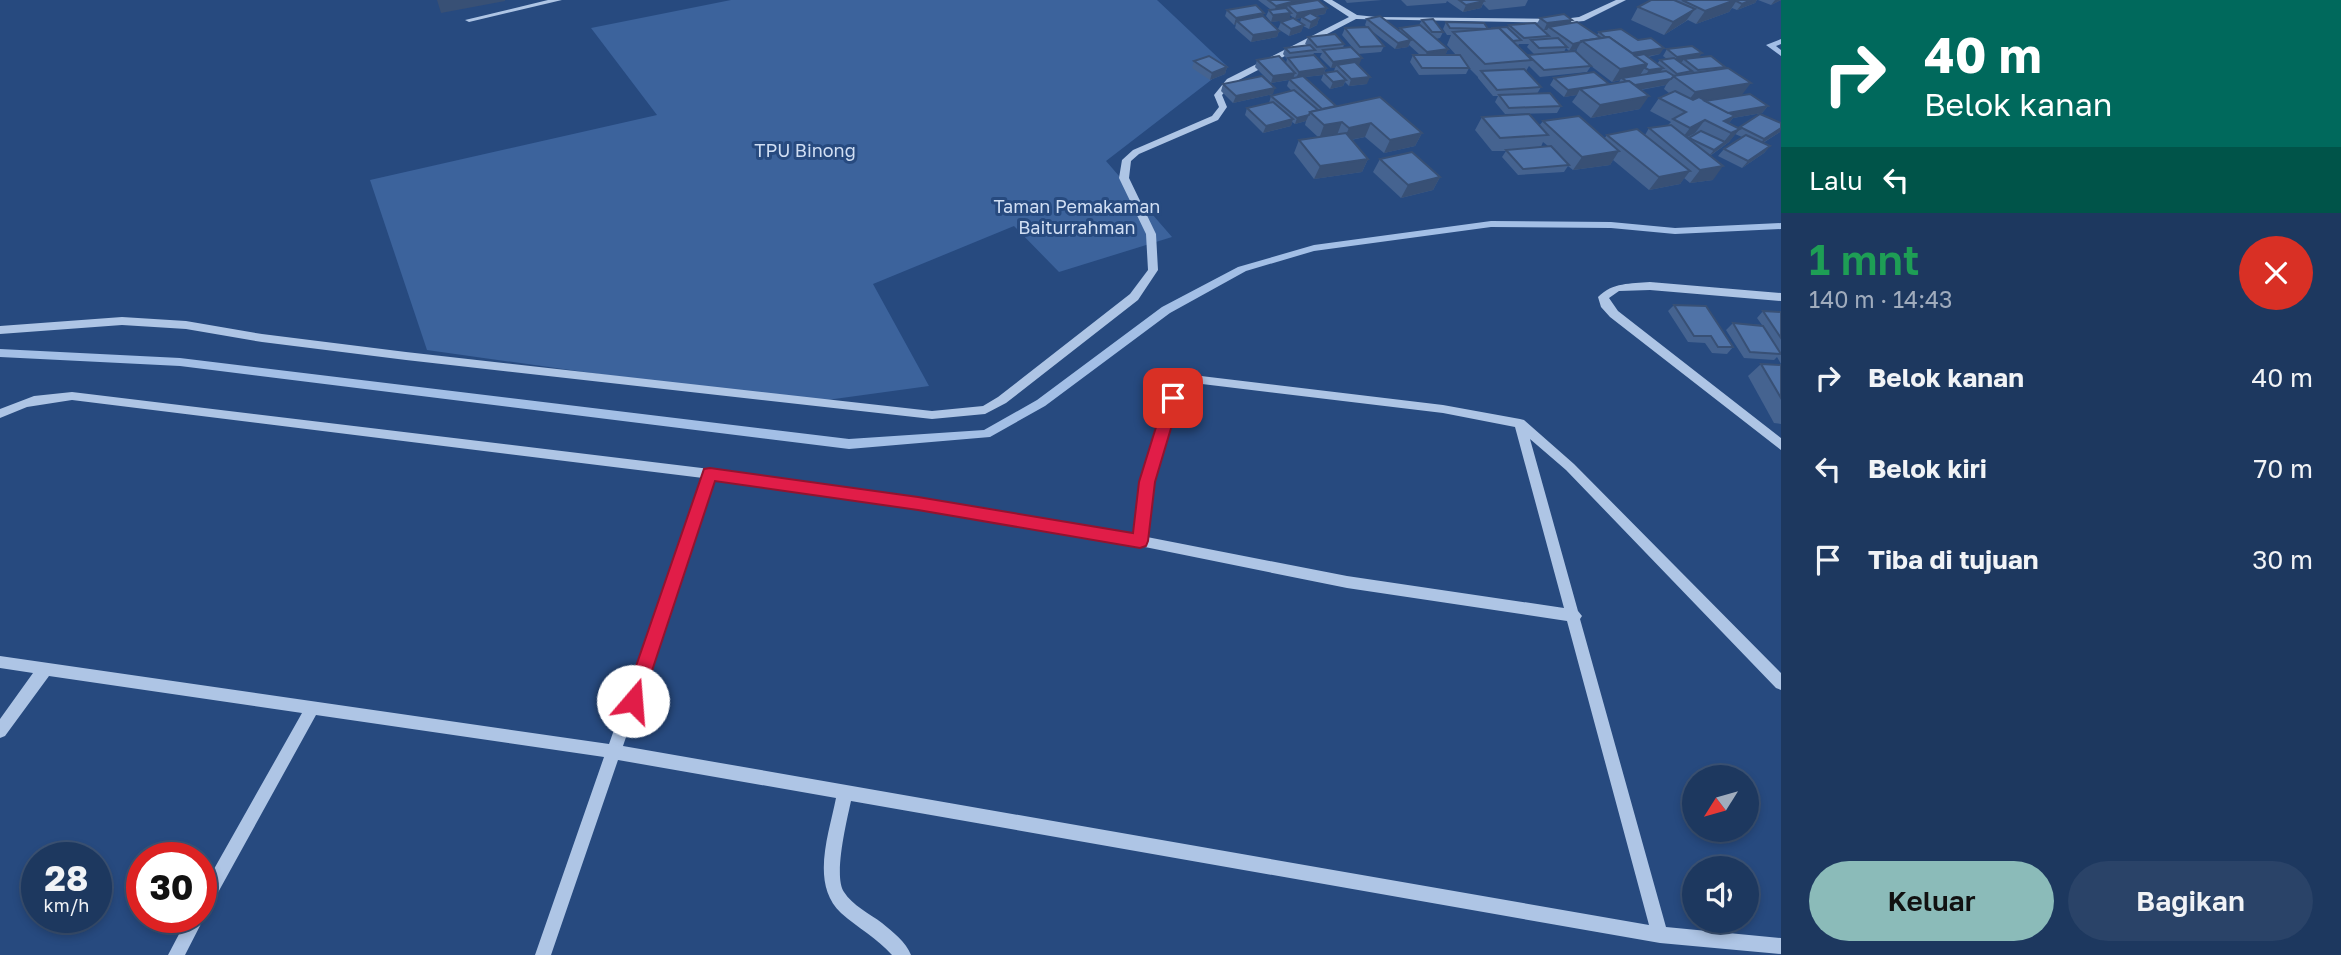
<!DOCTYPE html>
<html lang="id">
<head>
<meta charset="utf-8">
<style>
  body { margin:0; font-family:"Golos Text",sans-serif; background:#2a4368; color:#f1f3f6; height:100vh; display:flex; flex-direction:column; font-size:26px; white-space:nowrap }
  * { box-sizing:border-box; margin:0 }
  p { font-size:23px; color:#a0acbd }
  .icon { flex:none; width:38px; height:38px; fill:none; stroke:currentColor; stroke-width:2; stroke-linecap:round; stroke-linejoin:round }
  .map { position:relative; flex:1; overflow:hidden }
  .sheet { display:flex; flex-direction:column; background:#1d385f; width:560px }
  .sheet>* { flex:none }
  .hud { background:#00695c; color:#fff; overflow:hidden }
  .needle { width:46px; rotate:233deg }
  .controls { position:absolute; left:1682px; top:765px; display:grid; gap:14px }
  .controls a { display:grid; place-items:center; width:77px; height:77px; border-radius:50%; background:#1d385f; box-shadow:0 4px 10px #0003,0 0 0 2px #3b5274; font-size:35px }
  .speed { position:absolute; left:21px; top:842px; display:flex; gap:14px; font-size:35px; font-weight:700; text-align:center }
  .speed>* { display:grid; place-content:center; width:91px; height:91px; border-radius:50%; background:#1d385f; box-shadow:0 4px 10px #0003,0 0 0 2px #3b5274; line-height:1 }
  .speed small { font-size:18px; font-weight:400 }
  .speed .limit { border:10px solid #d22; background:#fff; color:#111 }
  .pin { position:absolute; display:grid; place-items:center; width:60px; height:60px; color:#fff; margin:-30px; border-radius:14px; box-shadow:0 4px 10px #0006 }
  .me { position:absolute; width:77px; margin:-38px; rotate:18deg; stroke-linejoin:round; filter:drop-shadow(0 0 5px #0008) }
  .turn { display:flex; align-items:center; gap:24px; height:147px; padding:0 28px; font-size:32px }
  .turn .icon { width:91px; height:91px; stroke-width:2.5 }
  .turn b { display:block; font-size:49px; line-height:60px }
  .then { display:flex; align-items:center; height:66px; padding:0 28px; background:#0003; gap:14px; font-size:26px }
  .round { display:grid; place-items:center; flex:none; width:74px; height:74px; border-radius:37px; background:#2a4368 }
  .headline { display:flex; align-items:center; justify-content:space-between; height:119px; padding:0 28px }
  h1 { font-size:42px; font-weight:600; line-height:52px; color:#1e9e55 }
  .primary-button { display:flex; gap:14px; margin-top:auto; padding:14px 28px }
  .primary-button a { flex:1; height:80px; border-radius:42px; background:#8bbbb9; color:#111; font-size:28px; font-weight:600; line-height:80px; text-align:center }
  .primary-button a+a { background:#2a4368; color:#f1f3f6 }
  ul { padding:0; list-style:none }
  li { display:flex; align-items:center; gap:21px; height:91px; padding:0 28px }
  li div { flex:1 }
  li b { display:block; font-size:26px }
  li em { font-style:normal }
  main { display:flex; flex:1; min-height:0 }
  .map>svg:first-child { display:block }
  .green { fill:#3c639c }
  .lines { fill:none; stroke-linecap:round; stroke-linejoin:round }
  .stream { fill:#a3bfe6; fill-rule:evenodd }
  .minor { fill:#aec5e5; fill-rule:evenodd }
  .wall { fill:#456390; fill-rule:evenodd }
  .shaded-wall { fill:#385075 }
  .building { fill:#5073a7; stroke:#385075; stroke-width:2 }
  .route { fill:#e11d48; stroke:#92132f; stroke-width:2 }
  .labels { text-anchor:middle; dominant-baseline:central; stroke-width:6; stroke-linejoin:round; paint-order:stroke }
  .far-park-label { font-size:18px; fill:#d1dff4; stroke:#274a7f }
</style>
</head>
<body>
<main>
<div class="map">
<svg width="1781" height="955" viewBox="0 0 1781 955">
  <rect width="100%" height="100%" fill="#274a7f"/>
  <!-- green -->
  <polygon class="green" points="731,0 1157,0 1228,67 1106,161 1172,237 1059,272 1014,226 873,284 929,386 805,403 427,350 370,180 657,115 591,28"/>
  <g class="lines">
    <!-- stream -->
    <g class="stream">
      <polygon points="1781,39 1781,44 1776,46 1781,50 1781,56 1766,45"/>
      <polygon points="1491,221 1611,222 1675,228 1781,223 1781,229 1675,234 1611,228 1491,227 1314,251 1246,271 1170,313 1045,406 990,437 849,449 180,366 0,357 0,349 180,358 849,439 984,430 1037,400 1162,307 1238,267 1314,245"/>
    </g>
    <!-- minor -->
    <g class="minor">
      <polygon points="548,0 562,0 469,22 465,20"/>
      <polygon points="1323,0 1332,0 1357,15 1376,17 1563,19 1579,17 1616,0 1626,0 1584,21 1563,23 1356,19 1233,83 1222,95 1227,107 1218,120 1139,154 1131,161 1129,178 1156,234 1158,270 1138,300 1006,403 985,414 932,419 406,360 262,342 186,329 122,325 0,334 0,326 122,317 186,321 262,334 406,352 932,411 983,406 998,397 1130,294 1148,270 1146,234 1119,178 1122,160 1133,150 1212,116 1219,107 1214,95 1227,79 1349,17"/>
      <path d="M1650,282l131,11v8l-131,-11 -31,1 -10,7 9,13 163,127v12l-171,-133 -9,-10 -3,-10c15,-15 32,-13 52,-15z"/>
      <path d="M1201,376l242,29 77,14 4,1 50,44 207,209v17l-5,-2 -210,-218 -36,-31 48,172 4,5 -2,3 86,308 115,11v16l-121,-11 -809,-142c-4,19 -18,75 -7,91 8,13 26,22 38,31 11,9 24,19 29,32h-19c-15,-17 -34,-27 -51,-42 -31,-29 -12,-79 -5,-115l-218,-38 -67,195h-16l69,-198 -288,-42 -111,201 -20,39h-17l20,-38h13v-25l101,-179 -253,-37 -44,60 -5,2v-19l33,-46 -33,-5v-12l609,88 94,-266 -631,-78 -45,7 -27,11v-9l34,-13 38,-4 638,77 208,30 216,36 7,-53 26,-84 20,-17zM1202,384l241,29 72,14 49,181 -217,-32 -200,-39 6,-55 25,-82zM714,479l204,30 222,37 207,42 220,33 82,304 -1026,-179z"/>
    </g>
  </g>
  <!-- wall -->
  <g class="wall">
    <path d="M1258,0h54l15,8 -2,6 -10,2 4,2 -2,7 -8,4 -6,-3 -2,6 -12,4 -11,-7 3,-7 6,-2 -16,2 -5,-6 3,-6 1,-1zM1290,15l5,4 6,-1 -1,5 -11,-4z"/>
    <polygon points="1345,0 1382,0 1347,3"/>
    <polygon points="1401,0 1528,0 1525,6 1489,10 1483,4 1481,8 1463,12 1447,1 1446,3 1407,6"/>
    <polygon points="1651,0 1757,0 1755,3 1737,10 1732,8 1729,12 1696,24 1688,20 1664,35 1631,20 1638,7"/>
    <polygon points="1758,0 1781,0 1771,5"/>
    <polygon points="1227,10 1263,16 1279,31 1277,37 1251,42 1235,28 1236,24 1234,25 1225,16"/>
    <path d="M1540,18l32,2 -2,3 27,12 2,-3 61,22 -12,3 9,7 3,-4 7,-1 -4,-3 4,-7 32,9 26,9 17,28 26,11 -6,7 -29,5 -4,5 10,5 1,-1 40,5 -17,11 7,3 -6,7 -22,15 -24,-12 6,-7 18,-12 -7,-3 -6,8 -19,14 3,24 -23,3 -6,-5 -4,6 -31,6 -36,-30 -3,5 -37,5 -5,-4 -4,6 -46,3 -16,-18 4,-6h-14l-17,-21 7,-13 57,9 4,-5 61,18 3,-4h38l4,-7 19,-3 3,-3 -21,-11 9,-13 10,-5 -5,-4 2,-4 -25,5 -1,19 -49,9 -19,-16 5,-7 -13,2 -14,-12 4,-7 55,6 10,-1 1,-3 -8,2 -21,-16 -4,6 -47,5 -11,-11 -3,5 15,16 -4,7 24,12 -4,7 -52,1 -10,-12 3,-6h-5l-15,-18v-1l-9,-9 -3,6 -47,1 -9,-13 3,-7h7l-11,-10 -1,2 -13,2 -23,-18 12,15 -3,6 -23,2 1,11h-1l9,19 -18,2 -4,-4 -2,4 -13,3 -9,-9 2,-5 -18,2 31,29 86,27 -7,13 -31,7 -19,-16 -14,3 17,19 -6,13 -48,7 -20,-26 5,-13 19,-3 -13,-12 1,-4 -11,3 -3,-2 -1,4 -28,7 -18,-18 2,-7 22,-5 2,-7 21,-5 -5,-5 2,-6 -18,3 -16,-16 2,-7 29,3 1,-4 -4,-5 2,-6 22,-3 -2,-1 3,-7 36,7 -1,4h10l-11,-13 3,-7 22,-1 -2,-2 2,-6 32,12 1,-3 19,-3 3,-5 21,12 -3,6 -4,1 12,10 -3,6h11l-9,-10 4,-10h-4l-4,-6 3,-7 42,7 20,-1 1,-3 28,-1zM1519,44h10l-2,3 7,7 -6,1 -10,-9zM1566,48l3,3 8,-2 -1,3h-12zM1314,53h8l-2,4 11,11h4l-1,3 -10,2 2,-5 -13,-13zM1543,142l5,4 -7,1z"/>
    <polygon points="1194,61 1227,67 1225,74 1210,80 1192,68"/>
    <polygon points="1223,84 1273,94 1233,103 1221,91"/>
    <polygon points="1380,159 1440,177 1433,190 1401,198 1373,172"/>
    <polygon points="1674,305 1733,347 1727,354 1712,353 1705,343 1688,342 1668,311"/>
    <polygon points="1763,311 1781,312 1781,364 1777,357 1774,360 1744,358 1726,330 1733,323 1762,325 1757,318"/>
    <polygon points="1761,364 1781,365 1781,424 1774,423 1748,376"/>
  </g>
  <!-- shaded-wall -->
  <g class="shaded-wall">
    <polygon points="437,0 505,0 505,1 441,13"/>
    <polygon points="1299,0 1312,0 1311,3 1288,5 1287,9 1274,12 1276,6"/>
    <polygon points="1735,0 1737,0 1729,12 1696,24 1705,11"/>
    <polygon points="1751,0 1757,0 1755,3 1737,10 1742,4"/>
    <polygon points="1775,0 1781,0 1771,5"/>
    <polygon points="1484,1 1481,8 1463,12 1466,5"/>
    <polygon points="1327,8 1325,14 1295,19 1297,13"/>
    <polygon points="1695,9 1686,21 1664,35 1673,22"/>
    <polygon points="1264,13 1262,20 1237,21 1236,24 1234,25 1236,18"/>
    <polygon points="1291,13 1289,20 1271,22 1273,15"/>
    <polygon points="1319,18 1317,25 1309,29 1311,22"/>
    <polygon points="1572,20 1568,27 1549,27 1547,30 1544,30 1547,23"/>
    <polygon points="1304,25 1301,32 1289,36 1291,29"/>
    <polygon points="1279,31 1277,37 1251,42 1253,35"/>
    <polygon points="1411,40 1408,47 1395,49 1398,43"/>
    <polygon points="1581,42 1577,49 1569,51 1573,44"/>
    <polygon points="1664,48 1660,54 1633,59 1629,54"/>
    <polygon points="1448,49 1445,56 1424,59 1427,52"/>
    <polygon points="1702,53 1697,60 1684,59 1682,62 1673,63 1677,57"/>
    <polygon points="1362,58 1359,65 1339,67 1337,65 1335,68 1331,68 1333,62"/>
    <polygon points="1647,64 1639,77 1622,78 1620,80 1612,82 1620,69"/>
    <polygon points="1227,67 1225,74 1210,80 1212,73"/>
    <polygon points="1326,68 1323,75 1296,78 1299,72"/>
    <polygon points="1663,68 1659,74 1644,77 1649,70"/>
    <polygon points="1295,73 1293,79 1271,83 1273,76"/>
    <polygon points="1370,77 1367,84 1349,86 1351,79"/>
    <polygon points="1671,79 1666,85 1627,92 1632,86"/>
    <polygon points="1346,80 1343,86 1330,89 1333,82"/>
    <polygon points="1751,83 1741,96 1685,105 1695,92"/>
    <polygon points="1609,84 1580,89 1577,95 1564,97 1568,90"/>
    <polygon points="1275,88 1273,94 1233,103 1236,96"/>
    <polygon points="1649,96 1640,109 1591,118 1600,105"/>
    <polygon points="1768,106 1762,113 1733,118 1724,129 1720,114"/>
    <polygon points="1309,115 1306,121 1295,124 1297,118"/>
    <polygon points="1293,119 1291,126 1263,133 1266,126"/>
    <polygon points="1705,120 1695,133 1680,141 1690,128"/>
    <polygon points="1342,122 1337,135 1319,139 1324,125"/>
    <polygon points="1371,123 1365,137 1343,141 1349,128"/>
    <polygon points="1781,128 1780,132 1759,145 1764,139"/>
    <polygon points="1740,129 1729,142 1708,157 1714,150 1722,144 1731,133"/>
    <polygon points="1422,133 1415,146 1384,153 1390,140"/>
    <polygon points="1770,146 1764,153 1742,168 1748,161"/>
    <polygon points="1619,151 1610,165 1573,170 1582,157"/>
    <polygon points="1368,159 1362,172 1314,179 1320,166"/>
    <polygon points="1723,166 1713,180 1690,183 1700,170"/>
    <polygon points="1690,171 1680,184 1649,190 1659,177"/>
    <polygon points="1440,177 1433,190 1401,198 1408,185"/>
  </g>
  <!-- building -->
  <g class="building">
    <polygon points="1268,0 1299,0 1276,6"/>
    <polygon points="1318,0 1327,8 1297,13 1288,5"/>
    <polygon points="1459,0 1483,0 1484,1 1466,5"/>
    <polygon points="1651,0 1674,0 1695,9 1673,22 1638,7"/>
    <polygon points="1682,0 1735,0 1705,11"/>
    <polygon points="1737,0 1751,0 1742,4 1736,1"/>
    <polygon points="1256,5 1264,13 1236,18 1227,10"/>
    <polygon points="1286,8 1291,13 1273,15 1269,10"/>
    <polygon points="1310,13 1319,18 1311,22 1302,17"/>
    <polygon points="1564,14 1572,20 1547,23 1540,18"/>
    <polygon points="1263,16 1279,31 1253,35 1237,21"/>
    <polygon points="1380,16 1411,40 1398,43 1367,19"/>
    <polygon points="1293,18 1304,25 1291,29 1281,22"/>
    <polygon points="1433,19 1443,32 1432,32 1422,20"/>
    <polygon points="1446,22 1484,23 1488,29 1450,28"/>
    <polygon points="1577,22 1601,38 1582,41 1581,42 1573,44 1549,27"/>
    <polygon points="1535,23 1549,36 1524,38 1509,25"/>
    <polygon points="1420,25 1448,49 1427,52 1400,28"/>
    <polygon points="1368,27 1384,46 1360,47 1345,28"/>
    <polygon points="1507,27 1521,40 1513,41 1499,28 1491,28"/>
    <polygon points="1499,28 1532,60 1485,64 1453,32"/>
    <polygon points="1621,29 1638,40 1651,38 1664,48 1632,53 1609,37 1605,37 1599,32"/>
    <polygon points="1335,34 1344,44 1317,47 1308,37"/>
    <polygon points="1609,37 1647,64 1620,69 1582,41"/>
    <polygon points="1558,38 1567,47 1539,48 1531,40"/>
    <polygon points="1310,45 1315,50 1290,53 1285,48"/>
    <polygon points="1692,46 1702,53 1677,57 1667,49"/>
    <polygon points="1351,47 1362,58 1333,62 1323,50"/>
    <polygon points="1575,51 1591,66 1544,70 1528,55"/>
    <polygon points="1644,54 1663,68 1649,70 1645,68 1647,64 1635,56"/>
    <polygon points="1314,55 1326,68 1299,72 1288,58"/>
    <polygon points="1413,55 1460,55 1469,68 1422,68"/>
    <polygon points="1209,56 1227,67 1212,73 1194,61"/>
    <polygon points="1279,56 1295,73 1273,76 1257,60"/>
    <polygon points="1711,56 1725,67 1698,70 1684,59"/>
    <polygon points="1674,58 1692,71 1677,74 1660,60"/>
    <polygon points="1355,62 1370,77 1351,79 1337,65"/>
    <polygon points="1728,68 1751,83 1695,92 1673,76"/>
    <polygon points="1524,69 1541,87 1497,90 1481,71"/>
    <polygon points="1337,71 1346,80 1333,82 1324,73"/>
    <polygon points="1666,71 1674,76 1671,79 1635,85 1629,81 1626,81 1622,78"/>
    <polygon points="1594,72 1609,84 1568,90 1554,78"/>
    <polygon points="1262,76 1275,88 1236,96 1223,84"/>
    <polygon points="1303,76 1336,106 1322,109 1289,79"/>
    <polygon points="1629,81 1649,96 1600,105 1580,89"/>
    <polygon points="1294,90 1318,110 1310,112 1309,115 1297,118 1271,96"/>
    <polygon points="1675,91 1693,100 1699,97 1735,116 1724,121 1740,129 1731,133 1705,120 1690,128 1673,119 1686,112 1659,98"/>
    <polygon points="1550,93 1561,106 1509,108 1499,95"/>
    <polygon points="1750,94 1768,106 1728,113 1705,101"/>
    <polygon points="1380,97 1422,133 1390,140 1371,123 1349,128 1342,122 1324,125 1310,112"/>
    <polygon points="1273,102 1293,119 1266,126 1247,108"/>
    <polygon points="1529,114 1548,135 1500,138 1482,117"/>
    <polygon points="1760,114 1781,123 1781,128 1764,139 1740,127"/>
    <polygon points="1579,116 1619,151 1582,157 1543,121"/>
    <polygon points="1671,125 1723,166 1700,170 1649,128"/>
    <polygon points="1637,129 1690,171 1659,177 1607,135"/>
    <polygon points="1701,131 1725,142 1714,150 1689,138"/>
    <polygon points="1346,133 1368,159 1320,166 1299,140"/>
    <polygon points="1746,135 1770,146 1748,161 1724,149"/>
    <polygon points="1551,146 1569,165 1523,169 1506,150"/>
    <polygon points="1412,152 1440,177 1408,185 1380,159"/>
    <polygon points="1674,305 1706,306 1733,347 1718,347 1711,336 1694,336"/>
    <polygon points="1763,311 1781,312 1781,338"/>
    <polygon points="1733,323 1763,326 1781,354 1750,352"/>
    <polygon points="1761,364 1781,365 1781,398"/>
  </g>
  <!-- route -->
  <polygon class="route" points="1173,392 1180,398 1155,482 1148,541 1146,546 1140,548 918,510 715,481 642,701 640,708 633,710 626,708 624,701 704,469 710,468 918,497 1133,533 1139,482 1165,398"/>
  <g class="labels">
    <!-- far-park labels -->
    <g class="far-park-label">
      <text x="805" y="150">TPU Binong</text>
      <text x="1077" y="206">Taman Pemakaman<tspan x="1077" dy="21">Baiturrahman</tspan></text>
    </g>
  </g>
</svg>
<div class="controls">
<a><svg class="needle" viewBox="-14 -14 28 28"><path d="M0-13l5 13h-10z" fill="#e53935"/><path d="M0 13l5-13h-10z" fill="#a0acbd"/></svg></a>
<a><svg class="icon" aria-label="sound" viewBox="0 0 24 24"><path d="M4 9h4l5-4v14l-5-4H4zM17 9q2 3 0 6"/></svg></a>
</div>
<div class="speed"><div>28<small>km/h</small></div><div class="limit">30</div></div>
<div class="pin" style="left:1173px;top:398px;background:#d93025"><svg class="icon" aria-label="arrive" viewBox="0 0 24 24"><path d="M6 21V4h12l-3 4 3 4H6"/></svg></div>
<svg class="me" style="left:633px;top:701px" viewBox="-20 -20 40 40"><circle r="19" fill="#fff"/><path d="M0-13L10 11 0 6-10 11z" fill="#e11d48"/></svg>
</div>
<section class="sheet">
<div class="hud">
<div class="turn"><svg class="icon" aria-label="right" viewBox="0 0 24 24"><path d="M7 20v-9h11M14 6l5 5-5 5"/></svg><div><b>40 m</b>Belok kanan</div></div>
<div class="then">Lalu<svg class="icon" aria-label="left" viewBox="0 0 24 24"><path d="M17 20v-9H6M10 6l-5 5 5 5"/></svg></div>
</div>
<div class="headline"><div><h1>1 mnt</h1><p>140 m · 14:43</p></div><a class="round" style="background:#d93025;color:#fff"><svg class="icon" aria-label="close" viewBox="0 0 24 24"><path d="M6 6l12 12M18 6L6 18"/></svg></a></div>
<ul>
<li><svg class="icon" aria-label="right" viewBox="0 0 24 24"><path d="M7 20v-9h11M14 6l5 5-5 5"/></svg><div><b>Belok kanan</b></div><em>40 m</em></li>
<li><svg class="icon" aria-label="left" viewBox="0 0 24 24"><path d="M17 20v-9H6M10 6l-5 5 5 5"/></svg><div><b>Belok kiri</b></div><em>70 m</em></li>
<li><svg class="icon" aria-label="arrive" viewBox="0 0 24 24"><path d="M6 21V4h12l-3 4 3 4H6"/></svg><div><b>Tiba di tujuan</b></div><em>30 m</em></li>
</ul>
<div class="primary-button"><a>Keluar</a><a>Bagikan</a></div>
</section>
</main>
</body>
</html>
